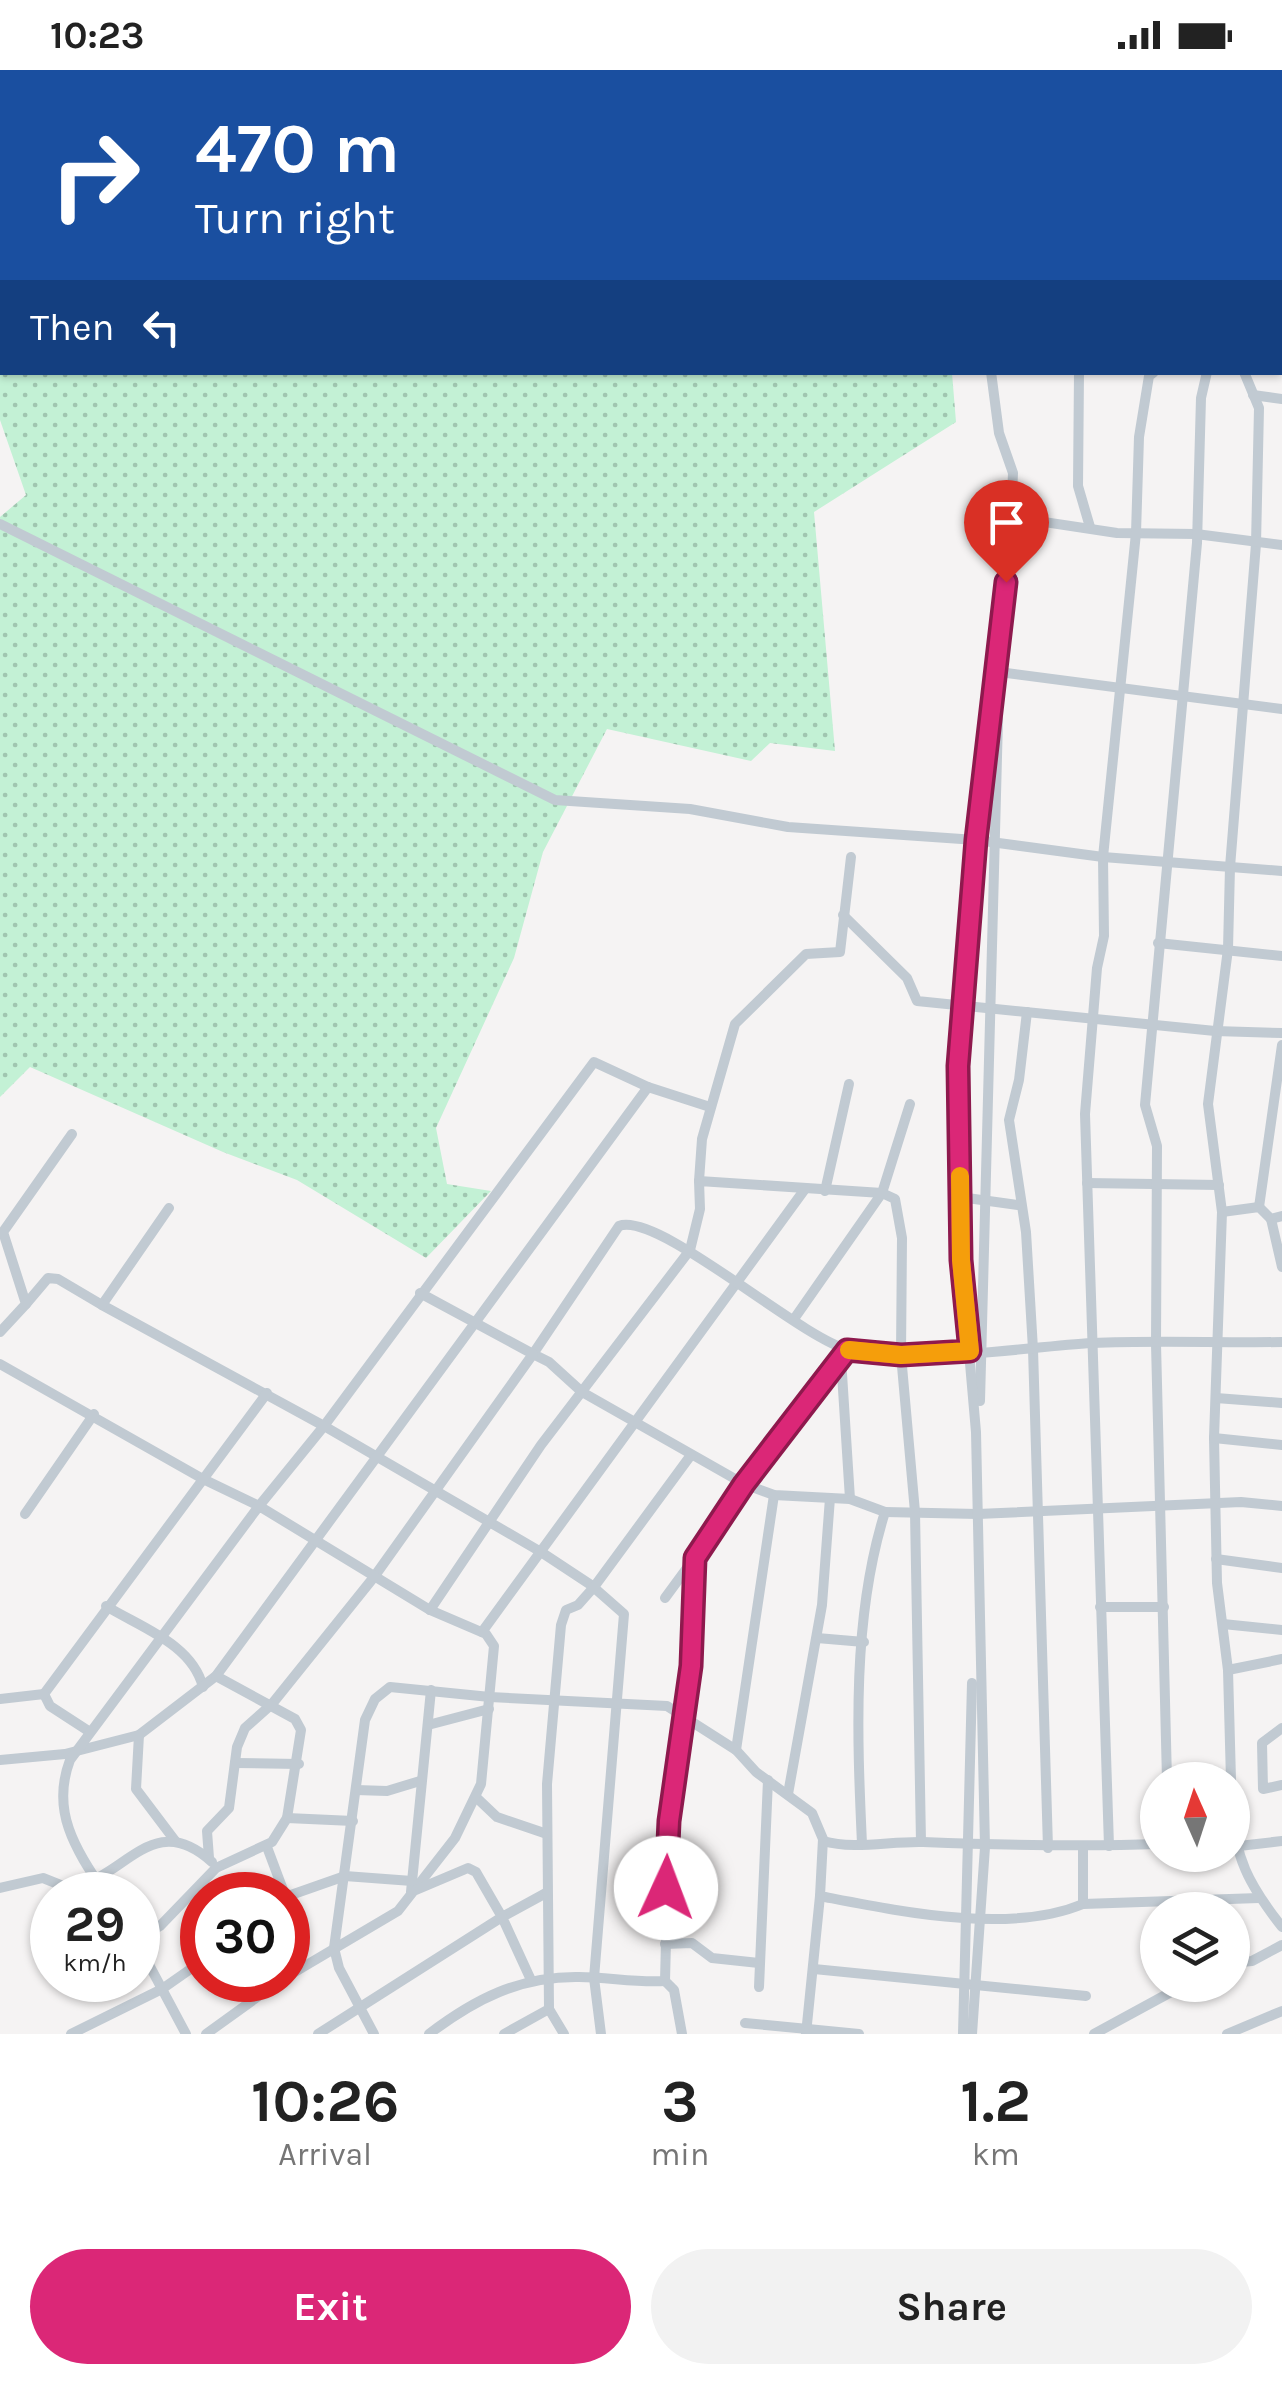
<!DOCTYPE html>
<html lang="en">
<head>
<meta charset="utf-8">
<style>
  body { margin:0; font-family:Karla,sans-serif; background:#f2f2f2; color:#222; height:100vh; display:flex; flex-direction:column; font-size:38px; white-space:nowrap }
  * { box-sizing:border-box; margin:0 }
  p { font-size:32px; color:#767676 }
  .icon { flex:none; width:55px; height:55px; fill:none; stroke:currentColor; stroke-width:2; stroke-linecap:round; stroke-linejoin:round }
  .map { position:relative; height:1964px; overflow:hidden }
  .side { display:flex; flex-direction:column; background:#fff; flex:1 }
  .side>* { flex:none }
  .guide { position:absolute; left:0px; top:0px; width:1282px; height:305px; box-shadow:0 2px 8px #0004; background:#1a4fa0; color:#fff; overflow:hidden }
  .needle { width:65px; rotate:357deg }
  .buttons { position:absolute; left:1140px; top:1692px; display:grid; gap:20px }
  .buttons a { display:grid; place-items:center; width:110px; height:110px; border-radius:50%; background:#fff; box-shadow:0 2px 8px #0004; font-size:50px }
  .speed { position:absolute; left:30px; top:1802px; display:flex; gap:20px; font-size:50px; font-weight:700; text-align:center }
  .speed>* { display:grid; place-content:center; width:130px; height:130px; border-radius:50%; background:#fff; box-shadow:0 2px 8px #0004; line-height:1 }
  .speed small { font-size:25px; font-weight:400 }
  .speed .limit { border:15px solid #d22; background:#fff; color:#111 }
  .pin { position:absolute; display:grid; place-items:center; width:85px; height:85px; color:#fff; margin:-102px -42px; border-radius:50% 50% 50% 0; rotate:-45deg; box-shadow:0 0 10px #0007 }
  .pin .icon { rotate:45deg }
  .me { position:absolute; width:110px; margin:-55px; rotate:2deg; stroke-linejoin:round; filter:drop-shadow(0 0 8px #0008) }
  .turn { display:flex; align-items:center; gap:35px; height:210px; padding:0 30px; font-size:45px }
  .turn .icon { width:130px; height:130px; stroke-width:2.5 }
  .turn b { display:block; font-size:70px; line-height:85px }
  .then { display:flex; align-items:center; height:95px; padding:0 30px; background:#0003; gap:20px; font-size:38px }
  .eta { display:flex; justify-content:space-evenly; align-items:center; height:170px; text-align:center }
  .eta b { font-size:60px; font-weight:700; line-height:70px }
  .primary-button { display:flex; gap:20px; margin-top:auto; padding:20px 30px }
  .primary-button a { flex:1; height:115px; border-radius:60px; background:#db2777; color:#fff; font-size:40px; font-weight:700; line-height:115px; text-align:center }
  .primary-button a+a { background:#f2f2f2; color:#222 }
  .status { display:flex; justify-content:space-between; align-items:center; height:70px; padding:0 50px; background:#fff; direction:ltr }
  .status svg { height:28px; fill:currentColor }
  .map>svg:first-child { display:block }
  .grass { fill:url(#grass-dots) }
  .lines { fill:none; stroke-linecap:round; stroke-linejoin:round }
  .street { stroke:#c1cad2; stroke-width:10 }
  .route-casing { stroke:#8e194d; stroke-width:25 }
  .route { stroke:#db2777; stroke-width:18 }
  .slow { stroke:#f59e0b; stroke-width:18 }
</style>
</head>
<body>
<div class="status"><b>10:23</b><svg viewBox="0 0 49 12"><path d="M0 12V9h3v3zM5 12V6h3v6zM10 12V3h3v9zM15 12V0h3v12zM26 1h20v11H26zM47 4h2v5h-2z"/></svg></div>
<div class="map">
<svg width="1282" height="1964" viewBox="0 0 1282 1964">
  <defs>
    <pattern id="grass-dots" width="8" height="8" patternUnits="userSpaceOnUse" patternTransform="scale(2.5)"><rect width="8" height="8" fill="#c3f1d5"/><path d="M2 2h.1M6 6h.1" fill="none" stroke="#a0c6b0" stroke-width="1.8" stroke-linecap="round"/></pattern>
  </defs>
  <rect width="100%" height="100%" fill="#f5f3f3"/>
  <!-- grass -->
  <polygon class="grass" points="0,0 933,0 2,2 2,302 952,303 956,352 814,442 835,681 770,673 751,691 607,659 543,782 514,888 436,1058 447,1114 491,1121 426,1188 297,1110 223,1082 30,997 0,1027 0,447 26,425 0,350"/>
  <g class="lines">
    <!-- street -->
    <g class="street">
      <polyline points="297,0 299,2"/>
      <polyline points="700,0 700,2"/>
      <polyline points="956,0 956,2"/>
      <polyline points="1246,0 1258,2"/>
      <polyline points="603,2 609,0"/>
      <polyline points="1115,2 1115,0"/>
      <polyline points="1280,7 1282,7"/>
      <polyline points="1280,76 1282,76"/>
      <polyline points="1280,141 1282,142"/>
      <polyline points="1280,205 1282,206"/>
      <polyline points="1280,269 1282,269"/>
      <polyline points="1079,302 1078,416 1090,457"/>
      <polyline points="1244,302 1259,338 1256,474 1230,797 1228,879 1208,1034 1222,1142 1214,1368 1217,1513 1228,1600 1282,1589"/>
      <polyline points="1253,325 1282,329"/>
      <polyline points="1011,447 1117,463 1196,464 1282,475"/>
      <polyline points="0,454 555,730 690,739 788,757 976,770 1103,787 1282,801"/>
      <polyline points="999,602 1282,639"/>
      <polyline points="843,845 907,908 917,931 1215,961 1282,963"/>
      <polyline points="1158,873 1282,886"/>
      <polyline points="1027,942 1019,1010 1009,1050 1026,1162 1033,1279 1048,1778"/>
      <polyline points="699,1111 702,1069 735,954 806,884 840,882 851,787"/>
      <polyline points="1087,1113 1219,1115"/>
      <polyline points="825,1121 849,1014"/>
      <polyline points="960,1127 1018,1135"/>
      <polyline points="1259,1137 1282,975"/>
      <polyline points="169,1138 102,1235 324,1356 594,992 648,1017"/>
      <polyline points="1222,1142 1259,1137 1271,1149 1282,1146"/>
      <polyline points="1271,1149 1282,1197"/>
      <polyline points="26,1234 48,1208 58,1209 102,1235"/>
      <polyline points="794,1249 882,1123 910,1034"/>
      <polyline points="0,1262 26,1234 3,1162 72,1064"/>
      <polyline points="841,1288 850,1429"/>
      <polyline points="0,1294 203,1409 259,1436 324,1356 541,1482 591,1515 624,1544 594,1908 601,1964"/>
      <polyline points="1216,1328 1282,1333"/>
      <polyline points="980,1331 998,649"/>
      <polyline points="1214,1368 1282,1375"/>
      <polyline points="885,1442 978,1444 1241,1432 1282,1436"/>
      <polyline points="25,1444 94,1344"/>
      <polyline points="1216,1489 1282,1498"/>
      <polyline points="665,1528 847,1280"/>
      <path d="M106,1536c36,22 86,38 97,81"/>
      <polyline points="1100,1537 1164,1537"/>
      <polyline points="430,1540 541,1375 690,1180 700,1139 699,1111 882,1123 895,1129 902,1168 901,1285 915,1442 921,1772"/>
      <polyline points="1223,1554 1282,1560"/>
      <polyline points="482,1562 805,1119"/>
      <polyline points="817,1568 864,1572"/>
      <polyline points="1228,1600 1231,1710"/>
      <polyline points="44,1624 267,1323"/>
      <polyline points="44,1624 50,1636 90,1662"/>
      <polyline points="0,1629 44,1624"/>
      <polyline points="428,1655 489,1639"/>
      <polyline points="1282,1658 1262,1673 1263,1719 1282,1715"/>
      <polyline points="139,1665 136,1719 176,1772"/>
      <polyline points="736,1680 774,1425"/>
      <polyline points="0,1690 65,1684 139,1665 216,1606 648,1017 710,1037"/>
      <polyline points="235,1693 299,1694"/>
      <polyline points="1167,1710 1156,1274 1157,1076 1145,1035 1197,473 1201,328 1207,302"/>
      <polyline points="356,1720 387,1721 420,1711"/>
      <polyline points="788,1724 822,1535 830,1428"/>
      <polyline points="477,1728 497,1747 547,1764"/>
      <path d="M1232,1734c2,53 17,81 50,123"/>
      <polyline points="287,1748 353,1751"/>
      <path d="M823,1771c31,9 67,0 100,1 79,3 156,5 235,2"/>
      <polyline points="1233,1772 1239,1776 1282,1771"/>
      <path d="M862,1774c-5,-109 -10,-227 23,-332l-35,-13 -76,-4 -30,-11 -162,-92 -33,-30 -16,-8 86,-128c39,-15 179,111 230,124 63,16 175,-3 243,-7 63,-3 127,0 190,-1"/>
      <polyline points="1083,1776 1083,1834"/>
      <polyline points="1109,1776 1085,1044 1097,898 1104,866 1103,787 1136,463 1139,367 1149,306 1154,302"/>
      <polyline points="267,1777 285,1825"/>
      <polyline points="209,1788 207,1761 229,1738 237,1677 245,1658 272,1634 374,1507 533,1284 420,1223"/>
      <path d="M0,1818l43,-10 25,10 13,-2c49,-18 76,-74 131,-24"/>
      <polyline points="411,1822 431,1620"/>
      <path d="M106,1825c-29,-44 -56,-82 -36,-135l189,-254 171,104 56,24 8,12 -13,138 -26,54 -57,73 -110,65"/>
      <polyline points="288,1826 345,1806 412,1811"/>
      <polyline points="138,1869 160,1856 216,1798 272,1772 287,1748 301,1660 295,1649 216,1606"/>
      <polyline points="138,1874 186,1964"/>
      <polyline points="665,1874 692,1873 712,1888 759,1893"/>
      <polyline points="1232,1893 1252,1891 1282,1875"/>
      <polyline points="814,1899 1086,1926"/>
      <polyline points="531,1910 502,1847 546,1823"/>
      <polyline points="759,1917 768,1710"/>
      <polyline points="549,1939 564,1964"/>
      <polyline points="745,1953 859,1964"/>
      <polyline points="71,1964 162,1919 202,1891"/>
      <polyline points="206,1964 281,1910"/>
      <polyline points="318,1964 502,1847 476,1802 468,1798 416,1820"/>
      <path d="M374,1964l-35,-66 -5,-20 31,-228 10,-21 15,-12 100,10 177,9 69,44 20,22 56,41 11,26 -3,57c78,15 189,39 263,8l176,-6"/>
      <path d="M429,1964c46,-35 91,-58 150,-57 29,0 57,6 86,4"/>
      <polyline points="504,1964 549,1939 547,1714 561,1555 566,1540 578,1535 594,1517 691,1385"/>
      <polyline points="682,1964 674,1920 665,1911 669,1751 691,1596 695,1488"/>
      <polyline points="806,1964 820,1826"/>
      <polyline points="963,1964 972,1613"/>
      <polyline points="972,1964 985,1777 976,1362 961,1190 958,996 976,770 999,599 1011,447 1013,403 999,363 991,302"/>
      <polyline points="1094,1964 1184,1915"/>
      <polyline points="1227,1964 1282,1941"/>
    </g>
  </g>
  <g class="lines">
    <defs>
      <polyline id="route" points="666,1818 669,1751 691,1596 695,1488 744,1414 847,1280 901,1285 970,1281 961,1190 958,996 976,770 1006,512"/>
    </defs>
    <!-- route casing -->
    <use href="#route" class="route-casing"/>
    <!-- route -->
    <use href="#route" class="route"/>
    <!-- slow -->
    <polyline class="slow" points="849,1280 901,1285 970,1281 961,1190 960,1106"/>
  </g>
</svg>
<div class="buttons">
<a><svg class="needle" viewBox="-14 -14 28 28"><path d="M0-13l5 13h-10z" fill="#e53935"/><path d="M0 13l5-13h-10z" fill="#767676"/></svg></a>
<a><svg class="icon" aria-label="layers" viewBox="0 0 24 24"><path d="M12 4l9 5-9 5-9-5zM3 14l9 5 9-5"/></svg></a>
</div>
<div class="speed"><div>29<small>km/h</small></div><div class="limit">30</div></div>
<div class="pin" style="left:1006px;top:512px;background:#d93025"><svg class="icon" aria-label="arrive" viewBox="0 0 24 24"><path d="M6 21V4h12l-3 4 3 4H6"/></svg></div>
<svg class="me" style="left:666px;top:1818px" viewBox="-20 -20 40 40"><circle r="19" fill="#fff"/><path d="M0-13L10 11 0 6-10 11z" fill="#db2777"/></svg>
<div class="guide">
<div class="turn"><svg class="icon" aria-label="right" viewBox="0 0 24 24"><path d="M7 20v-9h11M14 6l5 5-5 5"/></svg><div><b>470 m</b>Turn right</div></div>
<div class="then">Then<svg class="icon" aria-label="left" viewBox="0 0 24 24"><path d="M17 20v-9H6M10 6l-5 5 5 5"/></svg></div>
</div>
</div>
<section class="side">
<div class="eta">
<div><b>10:26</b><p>Arrival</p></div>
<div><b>3</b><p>min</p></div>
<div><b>1.2</b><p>km</p></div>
</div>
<div class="primary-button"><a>Exit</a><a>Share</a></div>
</section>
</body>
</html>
